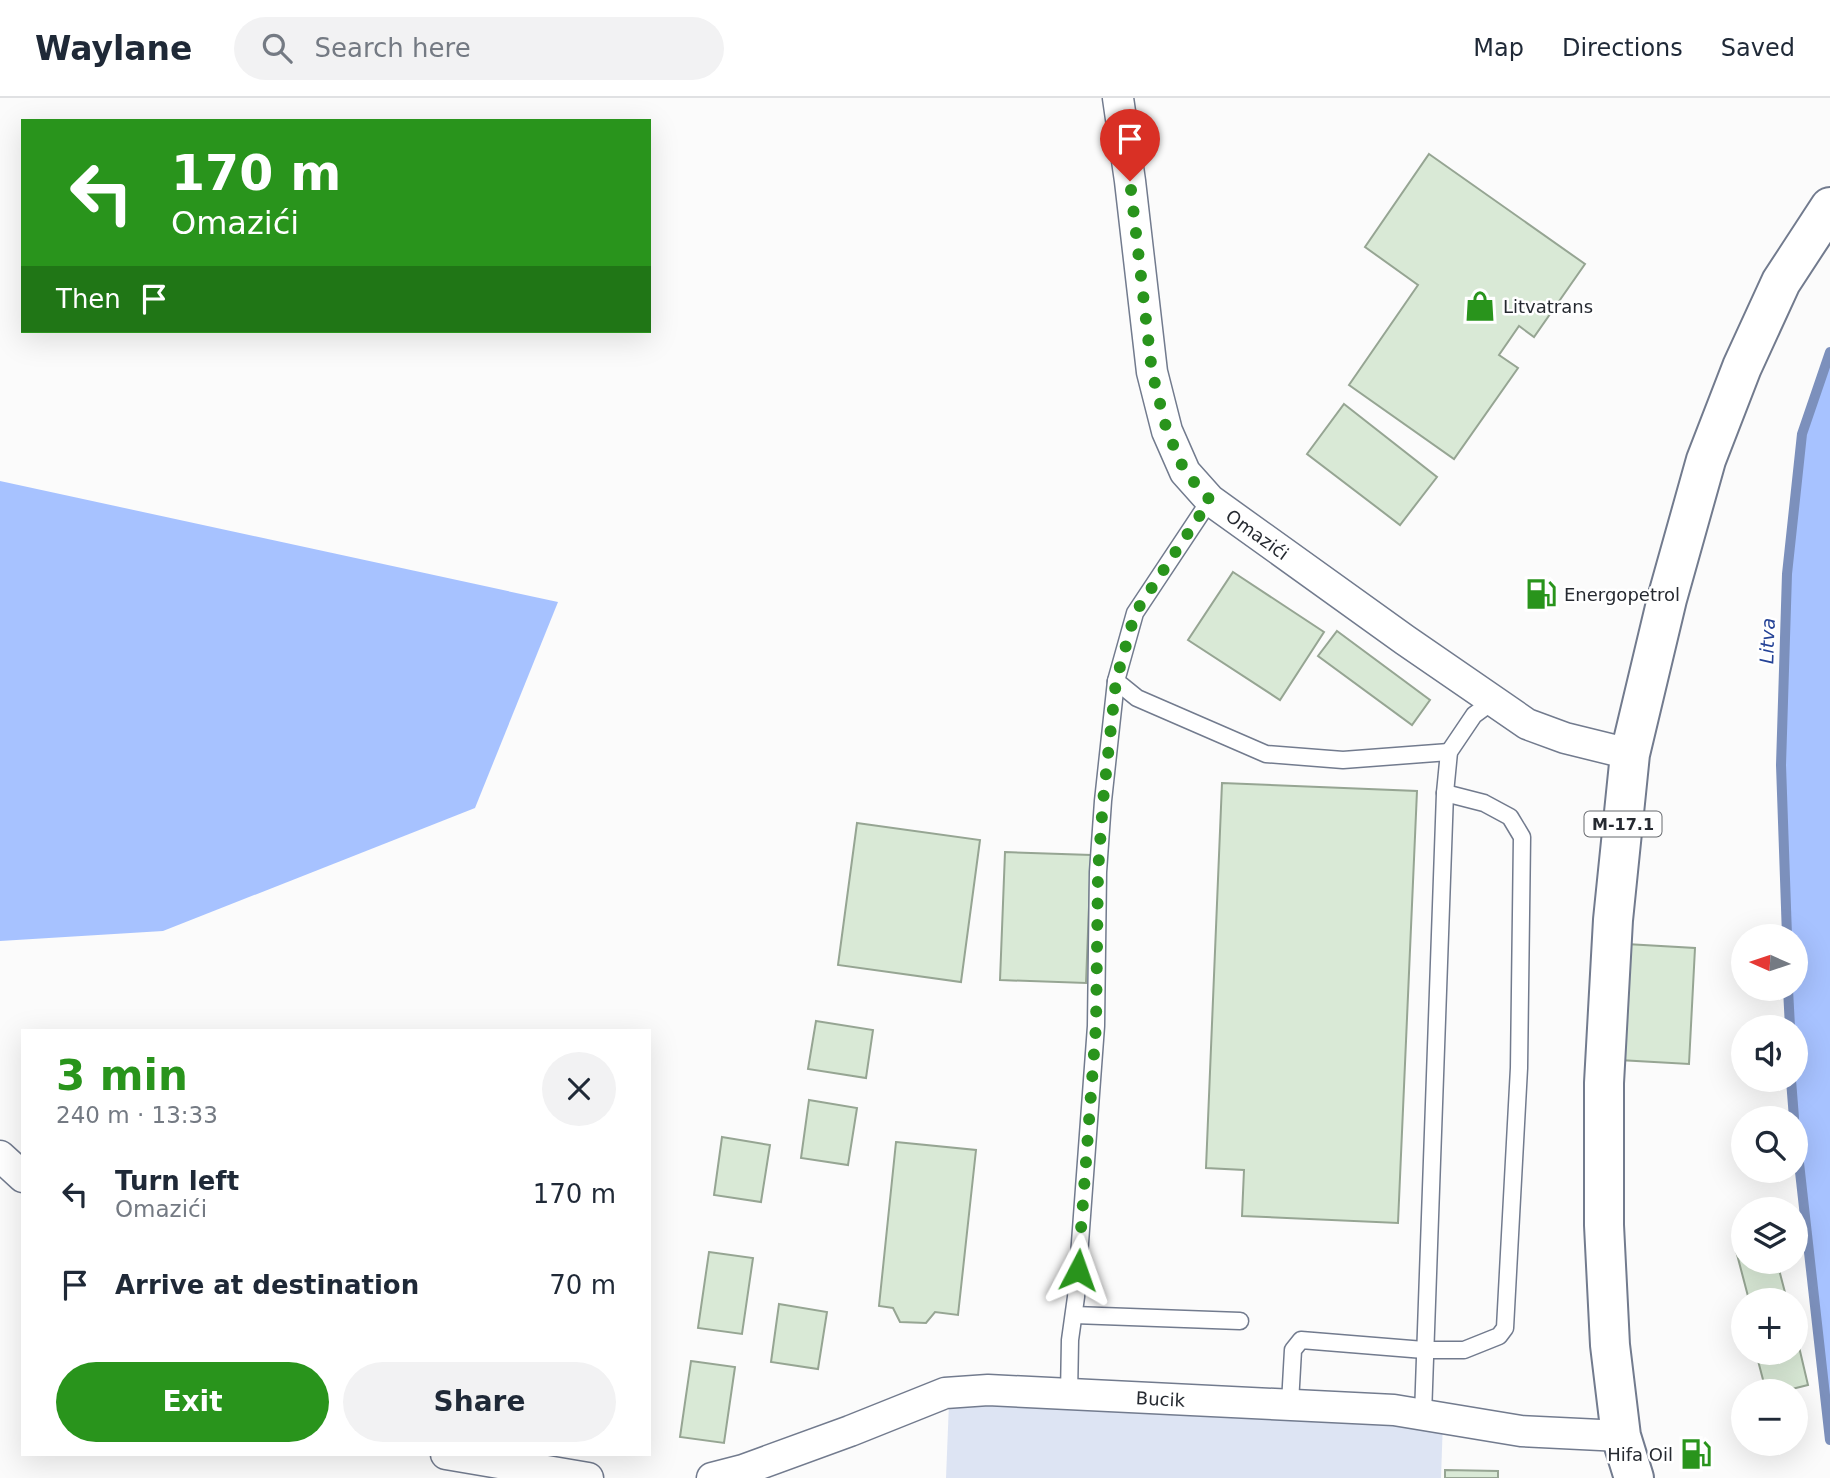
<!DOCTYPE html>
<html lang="en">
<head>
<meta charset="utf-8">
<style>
  body { margin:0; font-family:"DejaVu Sans",sans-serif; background:#f2f2f3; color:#1f2937; height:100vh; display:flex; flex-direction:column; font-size:26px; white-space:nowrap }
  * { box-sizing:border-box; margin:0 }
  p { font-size:23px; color:#747a83 }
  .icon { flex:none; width:38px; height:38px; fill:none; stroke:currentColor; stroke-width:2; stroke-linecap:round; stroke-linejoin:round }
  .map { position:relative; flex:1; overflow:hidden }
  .side { position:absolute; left:21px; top:931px; width:630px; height:427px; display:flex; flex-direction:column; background:#fff; border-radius:0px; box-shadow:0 7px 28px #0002 }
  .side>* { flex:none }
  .hud { position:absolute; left:21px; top:21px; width:630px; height:214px; border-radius:0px; box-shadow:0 7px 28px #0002; background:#29941c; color:#fff; overflow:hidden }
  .needle { width:46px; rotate:273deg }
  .buttons { position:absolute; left:1731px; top:826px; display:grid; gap:14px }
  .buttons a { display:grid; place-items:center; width:77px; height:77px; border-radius:50%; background:#fff; box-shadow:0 7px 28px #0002; font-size:35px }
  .pin { position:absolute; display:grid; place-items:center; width:60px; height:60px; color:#fff; margin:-72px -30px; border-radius:50% 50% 50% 0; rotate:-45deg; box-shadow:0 0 7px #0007 }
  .pin .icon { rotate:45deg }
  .me { position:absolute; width:77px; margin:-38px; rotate:4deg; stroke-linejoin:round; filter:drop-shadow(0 0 5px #0008) }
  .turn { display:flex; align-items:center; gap:24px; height:147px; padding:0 35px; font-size:32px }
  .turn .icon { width:91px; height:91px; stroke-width:2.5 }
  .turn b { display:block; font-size:49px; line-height:60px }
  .then { display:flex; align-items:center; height:66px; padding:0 35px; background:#0003; gap:14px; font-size:26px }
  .round { display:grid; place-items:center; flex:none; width:74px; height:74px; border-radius:37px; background:#f2f2f3 }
  .overview { display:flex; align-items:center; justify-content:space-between; height:119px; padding:0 35px }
  h1 { font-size:42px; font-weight:700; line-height:52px; color:#29941c }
  .button { display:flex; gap:14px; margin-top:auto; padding:14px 35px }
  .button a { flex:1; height:80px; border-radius:42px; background:#29941c; color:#fff; font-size:28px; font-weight:700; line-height:80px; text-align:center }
  .button a+a { background:#f2f2f3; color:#1f2937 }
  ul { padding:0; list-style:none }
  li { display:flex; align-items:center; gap:21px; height:91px; padding:0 35px }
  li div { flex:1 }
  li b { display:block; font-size:26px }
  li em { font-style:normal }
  header { display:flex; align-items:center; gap:42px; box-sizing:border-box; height:98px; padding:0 35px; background:#fff; border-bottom:2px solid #e0e1e3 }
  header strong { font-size:33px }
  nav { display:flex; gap:38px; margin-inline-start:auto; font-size:24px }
  .search { width:490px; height:63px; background:#f2f2f3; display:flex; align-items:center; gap:18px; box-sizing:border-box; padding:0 24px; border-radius:38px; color:#747a83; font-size:26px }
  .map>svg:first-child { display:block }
  .green { fill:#dde4f3 }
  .forest { fill:#a7c2ff }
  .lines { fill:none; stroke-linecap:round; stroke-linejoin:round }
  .stream { stroke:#7c90bc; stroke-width:10 }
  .building { fill:#d9e9d6; stroke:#96a593; stroke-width:2 }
  .lane-casing { stroke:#727b8e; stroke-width:19 }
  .street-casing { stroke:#727b8e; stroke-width:33 }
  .primary-casing { stroke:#727b8e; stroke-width:42 }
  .lane { stroke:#fff; stroke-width:16 }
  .street { stroke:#fff; stroke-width:30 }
  .primary { stroke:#fff; stroke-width:38 }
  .route { stroke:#29941c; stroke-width:12; stroke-dasharray:0 21.6 }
  .labels { text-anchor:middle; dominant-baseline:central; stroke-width:5; stroke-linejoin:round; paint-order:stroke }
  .shield { fill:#fff; stroke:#676a6f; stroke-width:2 }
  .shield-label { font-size:16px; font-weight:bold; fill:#262a31 }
  .poi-label { font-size:18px; fill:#262a31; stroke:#fff; text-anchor:start }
  .street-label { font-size:18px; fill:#262a31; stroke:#fff }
  .water-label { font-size:19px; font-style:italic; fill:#244296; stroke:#fff }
</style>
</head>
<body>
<header>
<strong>Waylane</strong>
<div class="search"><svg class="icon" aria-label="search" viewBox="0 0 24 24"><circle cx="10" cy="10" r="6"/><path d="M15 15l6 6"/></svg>Search here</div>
<nav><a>Map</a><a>Directions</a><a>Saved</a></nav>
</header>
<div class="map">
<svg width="1830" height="1380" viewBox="0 0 1830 1380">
  <rect width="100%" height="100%" fill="#fbfbfb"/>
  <!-- green -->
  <polygon class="green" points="949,1305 1443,1322 1441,1380 946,1380"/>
  <!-- forest -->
  <g class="forest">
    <path d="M1830,256v1086l-38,-336 -1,-24h5v-53h-6l-2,-38h8v-53h-9c-5,-143 -9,-286 7,-428 6,-52 10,-107 36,-154z"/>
    <polygon points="0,383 558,504 475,710 163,833 0,843"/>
  </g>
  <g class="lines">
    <!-- stream -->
    <g class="stream">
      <polyline points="1787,838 1781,667 1787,476 1802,336 1830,254"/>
      <polyline points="1788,891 1790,929"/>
      <polyline points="1791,982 1794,1020"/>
      <polyline points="1796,1038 1830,1342"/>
    </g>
  </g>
  <!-- building -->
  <g class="building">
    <polygon points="1429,56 1585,166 1534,239 1519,228 1499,257 1518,270 1454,361 1349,287 1418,187 1365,149"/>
    <polygon points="1344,306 1437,379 1400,427 1307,356"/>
    <polygon points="1233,474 1324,534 1280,602 1188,542"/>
    <polygon points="1337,533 1430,602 1412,627 1318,558"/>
    <polygon points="1222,685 1417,693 1398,1125 1242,1118 1244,1072 1206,1070"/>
    <polygon points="857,725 980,742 961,884 838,867"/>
    <polygon points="1005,754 1091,757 1086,885 1000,882"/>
    <polygon points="1626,846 1695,850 1689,966 1619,962"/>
    <polygon points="816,923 873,932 866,980 808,971"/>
    <polygon points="809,1002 857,1010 848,1067 801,1060"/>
    <polygon points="722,1039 770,1047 761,1104 714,1097"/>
    <polygon points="896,1044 976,1052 958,1217 935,1214 926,1225 900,1224 893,1210 879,1208"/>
    <polygon points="1743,1143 1743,1164 1777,1164 1787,1202 1749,1202 1734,1145"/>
    <polygon points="709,1154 753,1160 742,1236 698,1230"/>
    <polygon points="779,1206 827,1214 818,1271 771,1264"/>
    <polygon points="1796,1236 1808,1287 1784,1293 1766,1293 1756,1255 1796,1255"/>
    <polygon points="691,1263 735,1269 724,1345 680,1339"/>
    <polygon points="1445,1372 1498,1373 1498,1380 1445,1380"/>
  </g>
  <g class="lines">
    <defs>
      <g id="lane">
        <polyline points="1210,402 1135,515 1116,583 1137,600 1266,656 1343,662 1449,654"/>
        <polyline points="1074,1217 1240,1223"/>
        <polyline points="1069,1297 1070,1242 1076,1199 1096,928 1098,774 1103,703 1116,583"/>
        <polyline points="1290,1305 1293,1252 1301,1242 1424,1252 1464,1252 1499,1238 1505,1230 1519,970 1522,739 1510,719 1484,705 1445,695"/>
        <polyline points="1423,1317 1445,695 1449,654 1474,617 1493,603"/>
      </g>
      <g id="street">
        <path id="s1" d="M1118,0l12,83 22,191 15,59 18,41 25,28 195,140 122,84 38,14 65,16"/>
        <polyline points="0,1058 23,1079"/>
        <polyline points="446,1356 588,1380"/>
        <path id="s2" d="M712,1380l31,-8 107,-39 95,-38 43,-3 406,20 127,21 100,5"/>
      </g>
      <polyline id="primary" points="1634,1380 1621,1338 1610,1247 1604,1127 1604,985 1613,822 1630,656 1667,501 1706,362 1742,269 1781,184 1830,109"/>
    </defs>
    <!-- lane casing -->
    <use href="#lane" class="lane-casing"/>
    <!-- street casing -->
    <use href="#street" class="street-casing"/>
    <!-- primary casing -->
    <use href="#primary" class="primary-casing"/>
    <!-- lane -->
    <use href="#lane" class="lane"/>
    <!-- street -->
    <use href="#street" class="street"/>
    <!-- primary -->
    <use href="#primary" class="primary"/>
  </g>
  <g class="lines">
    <!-- route -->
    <polyline class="route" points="1078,1172 1096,928 1098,774 1103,703 1116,583 1135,515 1210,402 1185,374 1167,333 1152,274 1130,83"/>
  </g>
  <!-- icons -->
  <defs>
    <symbol id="shop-bare" viewBox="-9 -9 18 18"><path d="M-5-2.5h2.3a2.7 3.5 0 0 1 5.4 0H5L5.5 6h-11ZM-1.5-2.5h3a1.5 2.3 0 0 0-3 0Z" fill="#29941c" stroke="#fff" stroke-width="2.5" paint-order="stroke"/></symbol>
    <symbol id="fuel-bare" viewBox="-9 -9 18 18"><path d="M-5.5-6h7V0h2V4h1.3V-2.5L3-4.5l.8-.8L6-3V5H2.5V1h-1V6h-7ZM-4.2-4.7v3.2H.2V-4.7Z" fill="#29941c" stroke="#fff" stroke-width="2.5" paint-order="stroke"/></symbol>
  </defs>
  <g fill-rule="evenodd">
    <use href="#shop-bare" x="1458" y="186" width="44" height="44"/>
    <use href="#fuel-bare" x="1519" y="474" width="44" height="44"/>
    <use href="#fuel-bare" x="1674" y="1334" width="44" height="44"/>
  </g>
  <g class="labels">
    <!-- shield labels -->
    <rect class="shield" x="1584.5" y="713.5" width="77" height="25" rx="5"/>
    <g class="shield-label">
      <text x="1623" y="726">M-17.1</text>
    </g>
    <!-- poi labels -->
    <g class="poi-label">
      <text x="1503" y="208">Litvatrans</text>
      <text x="1564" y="496">Energopetrol</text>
      <text x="1673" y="1356" text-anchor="end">Hifa Oil</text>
    </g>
    <!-- street labels -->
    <g class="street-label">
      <text stroke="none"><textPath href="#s1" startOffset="478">Omazići</textPath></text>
      <text stroke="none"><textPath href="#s2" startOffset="464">Bucik</textPath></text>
    </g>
    <!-- water labels -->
    <g class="water-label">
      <text transform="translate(1767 543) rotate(-88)">Litva</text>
    </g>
  </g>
</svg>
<div class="buttons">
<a><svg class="needle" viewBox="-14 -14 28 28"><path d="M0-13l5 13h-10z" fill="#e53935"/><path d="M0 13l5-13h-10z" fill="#747a83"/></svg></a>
<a><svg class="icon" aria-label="sound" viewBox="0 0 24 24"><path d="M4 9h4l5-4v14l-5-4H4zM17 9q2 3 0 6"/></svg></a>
<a><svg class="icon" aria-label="search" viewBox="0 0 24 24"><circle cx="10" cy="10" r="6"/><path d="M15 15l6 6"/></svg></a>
<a><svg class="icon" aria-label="layers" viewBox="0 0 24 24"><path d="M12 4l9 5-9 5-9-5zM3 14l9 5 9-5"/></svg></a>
<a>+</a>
<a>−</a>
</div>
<div class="pin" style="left:1130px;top:83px;background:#d93025"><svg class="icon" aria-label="arrive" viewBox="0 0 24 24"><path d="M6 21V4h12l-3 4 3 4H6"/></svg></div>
<svg class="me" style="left:1078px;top:1172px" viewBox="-20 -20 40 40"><path d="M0-17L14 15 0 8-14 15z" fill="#29941c" stroke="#fff" stroke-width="4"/></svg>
<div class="hud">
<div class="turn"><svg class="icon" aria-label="left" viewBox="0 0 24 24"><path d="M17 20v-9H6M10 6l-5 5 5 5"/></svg><div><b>170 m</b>Omazići</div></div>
<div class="then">Then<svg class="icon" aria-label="arrive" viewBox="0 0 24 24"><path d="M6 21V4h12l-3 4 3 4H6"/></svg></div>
</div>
<section class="side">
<div class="overview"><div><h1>3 min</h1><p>240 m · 13:33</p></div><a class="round"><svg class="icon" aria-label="close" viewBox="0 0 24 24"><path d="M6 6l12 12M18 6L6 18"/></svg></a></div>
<ul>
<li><svg class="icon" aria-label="left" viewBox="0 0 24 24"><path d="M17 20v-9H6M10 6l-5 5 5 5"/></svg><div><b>Turn left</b><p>Omazići</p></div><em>170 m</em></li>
<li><svg class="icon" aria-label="arrive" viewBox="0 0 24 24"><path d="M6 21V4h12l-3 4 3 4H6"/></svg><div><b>Arrive at destination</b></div><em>70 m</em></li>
</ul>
<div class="button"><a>Exit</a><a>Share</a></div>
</section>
</div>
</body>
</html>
